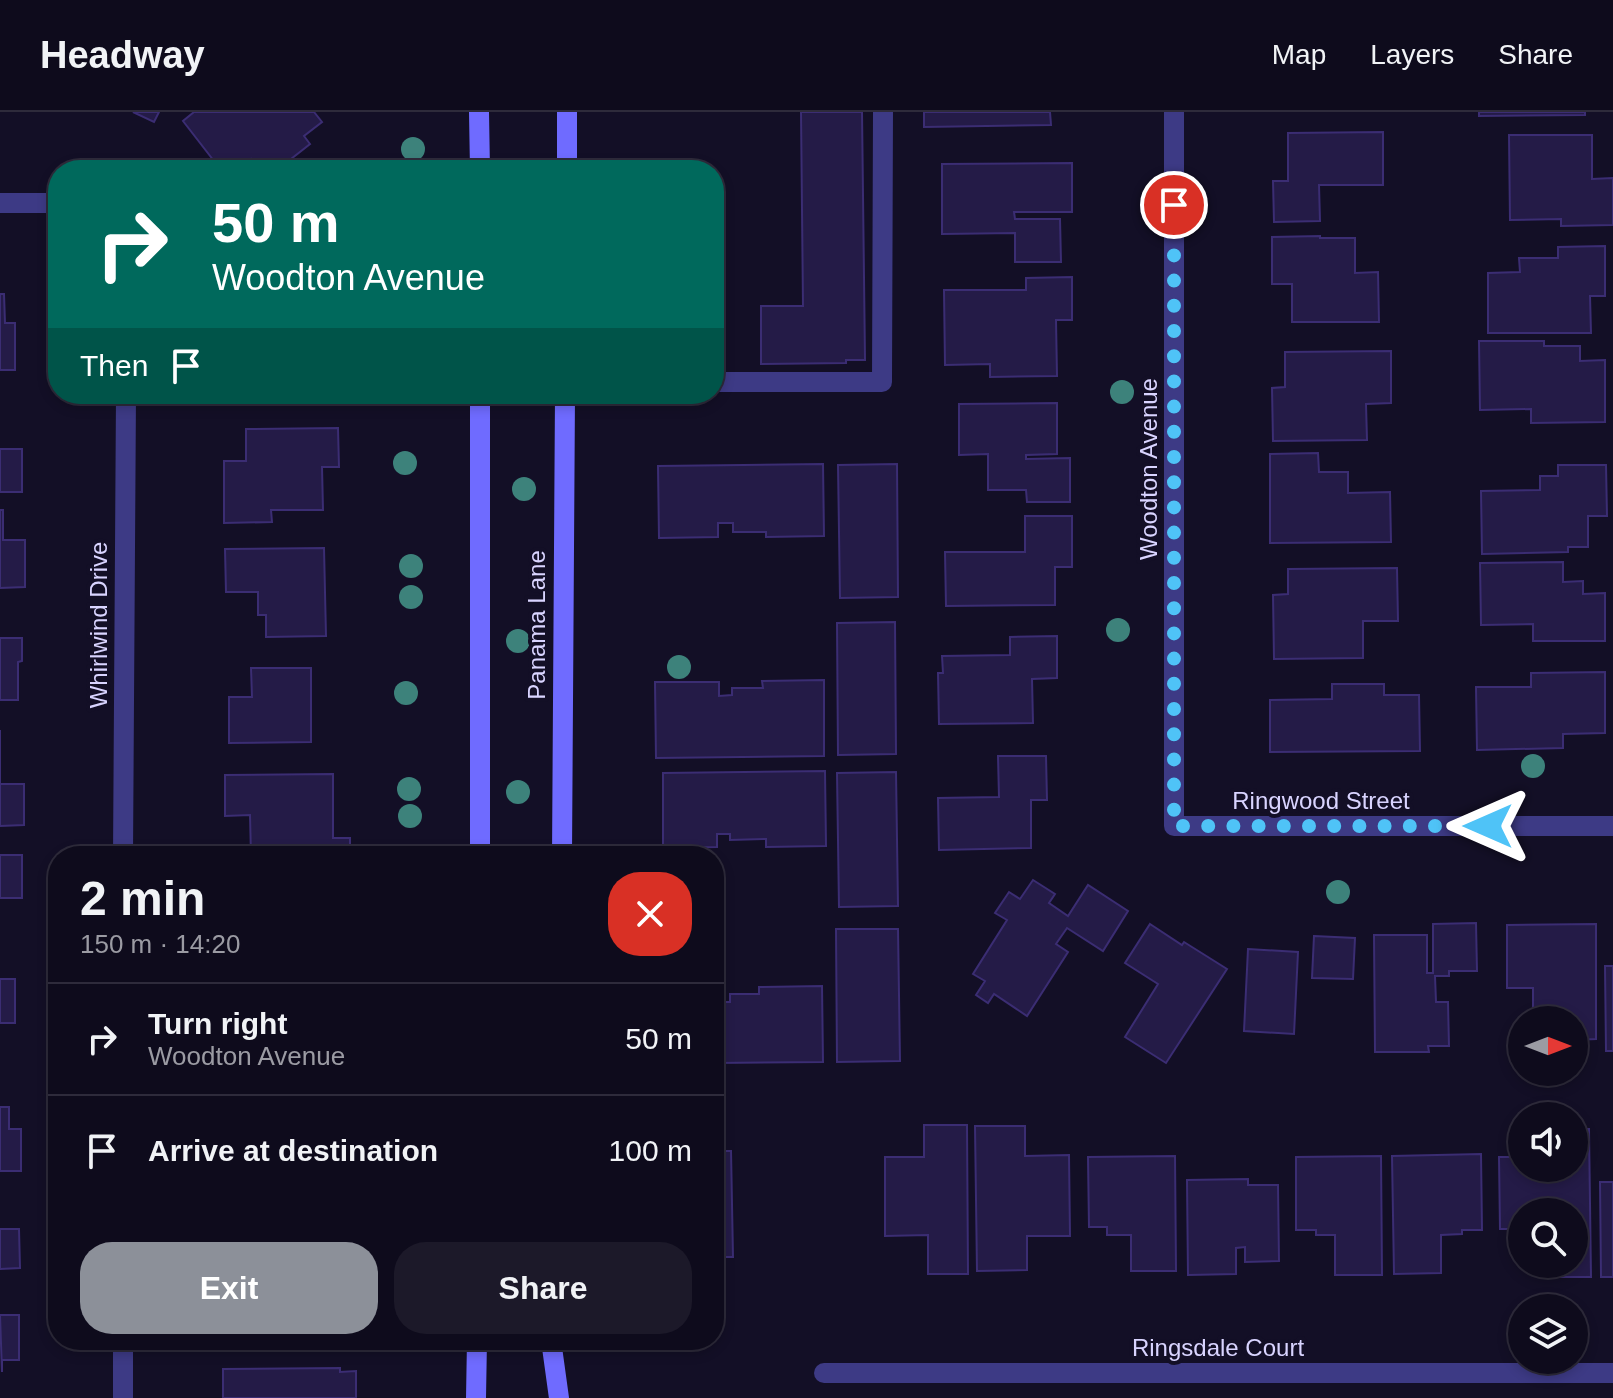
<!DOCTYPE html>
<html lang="en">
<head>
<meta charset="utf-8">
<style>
  body { margin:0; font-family:Helvetica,sans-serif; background:#1c1929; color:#f1f3f6; height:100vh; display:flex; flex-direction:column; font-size:30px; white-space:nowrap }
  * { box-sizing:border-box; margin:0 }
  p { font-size:26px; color:#9b9ba3 }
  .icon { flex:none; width:44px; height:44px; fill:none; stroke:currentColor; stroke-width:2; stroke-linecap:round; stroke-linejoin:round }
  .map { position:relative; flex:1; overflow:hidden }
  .panel { position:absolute; left:48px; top:734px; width:676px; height:504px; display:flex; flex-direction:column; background:#0e0b1c; border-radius:32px; box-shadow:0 4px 12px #0003,0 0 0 2px #2e2b3b }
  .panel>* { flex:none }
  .banner { position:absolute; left:48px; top:48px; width:676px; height:244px; border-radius:32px; box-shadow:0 4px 12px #0003,0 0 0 2px #2e2b3b; background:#00695c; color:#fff; overflow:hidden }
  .needle { width:52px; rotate:90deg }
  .fabs { position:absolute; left:1508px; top:894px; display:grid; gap:16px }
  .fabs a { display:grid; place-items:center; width:80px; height:80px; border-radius:50%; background:#0e0b1c; box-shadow:0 4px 12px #0003,0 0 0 2px #2e2b3b; font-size:40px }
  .pin { position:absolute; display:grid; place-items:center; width:68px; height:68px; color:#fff; margin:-34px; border:4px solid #fff; border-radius:50%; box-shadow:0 2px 8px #0007 }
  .me { position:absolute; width:88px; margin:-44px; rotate:270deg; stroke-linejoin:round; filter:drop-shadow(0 0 6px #0008) }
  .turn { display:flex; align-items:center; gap:28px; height:168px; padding:0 32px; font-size:36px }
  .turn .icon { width:104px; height:104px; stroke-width:2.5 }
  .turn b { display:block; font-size:56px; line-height:68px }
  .then { display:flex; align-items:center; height:76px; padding:0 32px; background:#0003; gap:16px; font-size:30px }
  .round { display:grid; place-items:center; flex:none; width:84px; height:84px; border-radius:32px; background:#1c1929 }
  .summary { display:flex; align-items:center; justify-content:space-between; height:136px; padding:0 32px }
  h1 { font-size:48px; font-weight:700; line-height:60px }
  .primary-button { display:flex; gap:16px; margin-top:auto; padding:16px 32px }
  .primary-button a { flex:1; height:92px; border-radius:32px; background:#8c9099; color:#fff; font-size:32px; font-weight:700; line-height:92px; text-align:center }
  .primary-button a+a { background:#1c1929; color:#f1f3f6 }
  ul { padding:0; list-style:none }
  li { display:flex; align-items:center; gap:24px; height:112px; padding:0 32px; border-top:2px solid #2e2b3b }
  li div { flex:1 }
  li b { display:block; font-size:30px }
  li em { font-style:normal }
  header { display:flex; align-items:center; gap:48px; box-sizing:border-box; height:112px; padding:0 40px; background:#0e0b1c; border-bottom:2px solid #2e2b3b }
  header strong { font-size:38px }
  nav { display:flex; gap:44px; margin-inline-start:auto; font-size:28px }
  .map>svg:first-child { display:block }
  .building { fill:#241b47; stroke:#3b2d73; stroke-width:2 }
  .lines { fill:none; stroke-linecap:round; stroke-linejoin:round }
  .service { stroke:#3d3a85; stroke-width:20 }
  .minor { stroke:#3d3a85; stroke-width:20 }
  .secondary { stroke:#6f6bff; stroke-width:20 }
  .tree { fill:#3d827b }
  .route { stroke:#4fc3f7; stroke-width:14; stroke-dasharray:0 25.2 }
  .labels { text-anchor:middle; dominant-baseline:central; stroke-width:8; stroke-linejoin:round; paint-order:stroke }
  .street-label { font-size:24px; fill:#d9d4ff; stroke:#130f26 }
</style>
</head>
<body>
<header>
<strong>Headway</strong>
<nav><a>Map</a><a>Layers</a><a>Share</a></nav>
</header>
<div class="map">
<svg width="1613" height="1286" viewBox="0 0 1613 1286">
  <rect width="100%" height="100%" fill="#130f26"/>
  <!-- building -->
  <g class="building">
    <polygon points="133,0 159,0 154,10"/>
    <polygon points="194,0 314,0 322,10 304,24 310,32 277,58 260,58 251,47 238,58 221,58 183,9"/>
    <polygon points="801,0 862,0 865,248 846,248 846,251 761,252 761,194 803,194"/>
    <polygon points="924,0 1050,0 1051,13 924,15"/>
    <polygon points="1479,0 1585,0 1585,3 1479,4"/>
    <polygon points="1383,20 1383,73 1319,73 1320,109 1274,110 1273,69 1288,69 1288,21"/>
    <polygon points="1509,23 1592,23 1592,67 1613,66 1613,113 1561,114 1561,107 1510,108"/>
    <polygon points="1072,51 1072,100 1014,100 1015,107 1060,107 1061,150 1015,150 1015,121 942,122 942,52"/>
    <polygon points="1320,124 1320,126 1355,126 1355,161 1378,160 1379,210 1292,210 1292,172 1272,172 1272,125"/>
    <polygon points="1605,134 1605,184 1590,184 1591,221 1488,221 1488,161 1520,160 1519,146 1558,146 1558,135"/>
    <polygon points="1072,165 1072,208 1056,208 1057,264 990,265 990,252 945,253 944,178 1026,178 1026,166"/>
    <polygon points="0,182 4,182 5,211 15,211 15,258 0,258"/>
    <polygon points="1479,229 1544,229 1544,234 1580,234 1580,249 1605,248 1605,310 1531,311 1531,297 1480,298"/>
    <polygon points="1391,239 1391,291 1366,292 1367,328 1273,329 1272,276 1285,275 1285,240"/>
    <polygon points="261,282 324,282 324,287 261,288"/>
    <polygon points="1057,291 1057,342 1026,343 1026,347 1070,346 1070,390 1027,390 1026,378 988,378 988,342 959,343 959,292"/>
    <polygon points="338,316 339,355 322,355 323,398 271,398 272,410 224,411 224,349 246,349 246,317"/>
    <rect x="0" y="337" width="22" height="43"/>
    <polygon points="1318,341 1319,360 1348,360 1348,381 1390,380 1391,430 1270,431 1270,342"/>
    <polygon points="823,352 824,424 766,425 766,420 733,420 733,411 718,411 718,425 659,426 658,354"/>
    <polygon points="897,352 898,485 840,486 838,353"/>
    <polygon points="1558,353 1606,353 1607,404 1588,404 1588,435 1568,435 1568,440 1482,442 1481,379 1540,378 1540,364 1558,364"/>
    <polygon points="0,398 3,398 3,428 25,428 25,475 0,476"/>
    <polygon points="1025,404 1072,404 1072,455 1055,455 1055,493 946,494 945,440 1025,440"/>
    <polygon points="324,436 326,524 266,525 266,503 258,503 258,480 226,480 225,437"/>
    <polygon points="1563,450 1563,470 1583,469 1583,482 1605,481 1605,529 1533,529 1533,512 1481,513 1480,451"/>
    <polygon points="1397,456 1398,509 1363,509 1363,546 1274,547 1273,483 1288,482 1288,457"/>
    <polygon points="895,510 896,642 838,643 837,511"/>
    <polygon points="1057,524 1057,566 1032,567 1033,611 939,612 938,561 943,561 942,544 1010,543 1010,525"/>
    <polygon points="0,526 22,526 22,549 18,550 18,588 0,588"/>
    <polygon points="251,556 311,556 311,630 229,631 229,585 252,585"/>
    <polygon points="1605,560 1605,621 1563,622 1563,636 1477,638 1476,575 1531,575 1531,561"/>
    <polygon points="824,568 824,644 656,646 655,570 719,570 719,584 732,583 732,576 763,576 762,569"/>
    <polygon points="1332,572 1384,572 1384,583 1419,583 1420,639 1270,640 1270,588 1332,587"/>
    <polygon points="0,618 0,672 24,672 24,713 0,714"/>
    <polygon points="998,644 1046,644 1047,688 1031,688 1031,736 939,738 938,686 999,685"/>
    <polygon points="825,659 826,734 766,735 766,727 730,728 730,722 717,722 717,735 663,736 663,661"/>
    <polygon points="896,660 898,794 839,795 837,661"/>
    <polygon points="333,662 333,726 350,726 350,744 251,744 250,703 225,704 225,663"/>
    <rect x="0" y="743" width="22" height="43"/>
    <polygon points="1033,768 1055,782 1049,791 1068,804 1088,773 1128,799 1103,839 1067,816 1056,832 1068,840 1027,904 994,882 988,891 976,883 985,869 973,862 1007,808 995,801 1009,780 1020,787"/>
    <polygon points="1476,811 1477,859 1449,859 1449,864 1435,864 1436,890 1448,890 1449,934 1428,934 1429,940 1375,940 1374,823 1427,823 1427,861 1433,861 1433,812"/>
    <polygon points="1150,812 1182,833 1184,830 1227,857 1166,951 1125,925 1158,872 1125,851"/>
    <polygon points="1596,812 1596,927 1574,928 1574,908 1533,908 1533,876 1507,876 1507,813"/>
    <polygon points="836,817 898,817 900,949 837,950"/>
    <polygon points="1314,824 1355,826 1353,867 1312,866"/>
    <polygon points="1248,837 1298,840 1294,922 1244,919"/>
    <polygon points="1605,854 1613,854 1613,939 1606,939"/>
    <rect x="0" y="867" width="15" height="44"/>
    <polygon points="822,874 823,950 714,951 714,875 716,875 716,890 730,890 730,882 759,882 759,875"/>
    <polygon points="0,995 9,995 9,1017 21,1017 21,1059 0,1059"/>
    <polygon points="924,1013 967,1013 968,1162 928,1162 928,1123 885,1124 885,1045 924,1045"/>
    <polygon points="975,1014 1025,1014 1025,1044 1069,1043 1070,1124 1027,1124 1027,1158 977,1159"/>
    <polygon points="1574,1017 1589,1017 1591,1165 1542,1165 1542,1152 1574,1152 1574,1100 1522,1100 1522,1126 1521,1117 1500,1117 1499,1045 1522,1045 1522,1056 1574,1056"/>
    <polygon points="714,1039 731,1039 733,1145 714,1145"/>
    <polygon points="1481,1042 1482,1118 1462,1118 1462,1122 1441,1123 1441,1161 1394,1162 1392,1044"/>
    <polygon points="1175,1044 1176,1159 1131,1159 1131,1123 1107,1123 1107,1115 1089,1115 1088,1045"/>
    <polygon points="1381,1044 1382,1163 1335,1163 1335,1123 1316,1123 1316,1118 1296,1118 1296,1045"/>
    <polygon points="1248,1067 1248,1073 1278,1073 1279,1149 1245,1150 1245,1135 1236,1136 1236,1162 1188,1163 1187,1068"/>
    <polygon points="1600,1070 1613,1070 1613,1165 1601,1165"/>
    <polygon points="0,1117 19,1117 20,1156 0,1157"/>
    <polygon points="0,1203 19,1203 19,1248 2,1248 2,1260"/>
    <polygon points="340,1256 340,1260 356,1259 356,1286 223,1286 223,1257"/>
  </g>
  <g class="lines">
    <!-- service -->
    <polyline class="service" points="714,270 882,270 883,0"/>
    <!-- minor -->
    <g class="minor">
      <polyline points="1174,0 1174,714 1613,714"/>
      <polyline points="0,91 58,91"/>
      <polyline points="123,744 126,282"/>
      <polyline points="123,1228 123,1286"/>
      <polyline points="824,1261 1613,1261"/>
    </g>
    <!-- secondary -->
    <g class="secondary">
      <polyline points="479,0 480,58"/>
      <polyline points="567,58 567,0"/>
      <polyline points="480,282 480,744"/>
      <polyline points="562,744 565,282"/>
      <polyline points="551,1228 559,1286"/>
      <polyline points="476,1286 477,1228"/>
    </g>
  </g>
  <!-- trees -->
  <g class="tree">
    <circle cx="413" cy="37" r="12"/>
    <circle cx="1122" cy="280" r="12"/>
    <circle cx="405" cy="351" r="12"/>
    <circle cx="524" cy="377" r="12"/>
    <circle cx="411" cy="454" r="12"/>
    <circle cx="411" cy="485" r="12"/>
    <circle cx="1118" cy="518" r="12"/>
    <circle cx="518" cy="529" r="12"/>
    <circle cx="679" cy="555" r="12"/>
    <circle cx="406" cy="581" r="12"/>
    <circle cx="1533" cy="654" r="12"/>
    <circle cx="409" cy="677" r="12"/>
    <circle cx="518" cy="680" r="12"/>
    <circle cx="410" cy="704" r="12"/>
    <circle cx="1338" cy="780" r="12"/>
  </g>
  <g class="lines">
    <!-- route -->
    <polyline class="route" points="1174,93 1174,714 1488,714"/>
  </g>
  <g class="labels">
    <!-- street labels -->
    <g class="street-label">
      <text transform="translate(1148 357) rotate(-90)">Woodton Avenue</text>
      <text transform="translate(98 513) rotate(-90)">Whirlwind Drive</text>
      <text transform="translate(536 513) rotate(-90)">Panama Lane</text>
      <text x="1321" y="688">Ringwood Street</text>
      <text x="1218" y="1235">Ringsdale Court</text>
    </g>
  </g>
</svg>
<div class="fabs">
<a><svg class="needle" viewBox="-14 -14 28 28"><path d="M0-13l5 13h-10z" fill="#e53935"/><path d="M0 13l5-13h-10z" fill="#9b9ba3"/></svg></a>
<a><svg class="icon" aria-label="sound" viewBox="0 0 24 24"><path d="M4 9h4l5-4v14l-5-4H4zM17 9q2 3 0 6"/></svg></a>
<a><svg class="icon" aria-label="search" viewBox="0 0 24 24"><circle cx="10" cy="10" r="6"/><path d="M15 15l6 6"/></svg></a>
<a><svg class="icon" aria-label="layers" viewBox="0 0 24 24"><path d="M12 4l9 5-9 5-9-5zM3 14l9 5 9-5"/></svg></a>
</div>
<div class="pin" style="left:1174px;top:93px;background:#d93025"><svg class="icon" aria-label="arrive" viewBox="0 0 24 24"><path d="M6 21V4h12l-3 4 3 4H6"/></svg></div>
<svg class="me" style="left:1488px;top:714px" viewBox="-20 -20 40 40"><path d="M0-17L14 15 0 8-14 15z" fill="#4fc3f7" stroke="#fff" stroke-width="4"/></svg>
<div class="banner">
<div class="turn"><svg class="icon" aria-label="right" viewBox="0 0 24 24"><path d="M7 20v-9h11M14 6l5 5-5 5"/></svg><div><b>50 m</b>Woodton Avenue</div></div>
<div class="then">Then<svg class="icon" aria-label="arrive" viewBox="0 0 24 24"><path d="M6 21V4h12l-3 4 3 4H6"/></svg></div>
</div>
<section class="panel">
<div class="summary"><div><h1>2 min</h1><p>150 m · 14:20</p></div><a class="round" style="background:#d93025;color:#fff"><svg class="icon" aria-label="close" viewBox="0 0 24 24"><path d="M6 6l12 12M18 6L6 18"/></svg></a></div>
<ul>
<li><svg class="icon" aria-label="right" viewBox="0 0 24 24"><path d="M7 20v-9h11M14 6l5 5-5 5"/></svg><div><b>Turn right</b><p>Woodton Avenue</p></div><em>50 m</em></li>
<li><svg class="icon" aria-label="arrive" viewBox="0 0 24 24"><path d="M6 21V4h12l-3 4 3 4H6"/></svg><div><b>Arrive at destination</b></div><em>100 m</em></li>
</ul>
<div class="primary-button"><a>Exit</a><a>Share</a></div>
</section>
</div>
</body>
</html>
